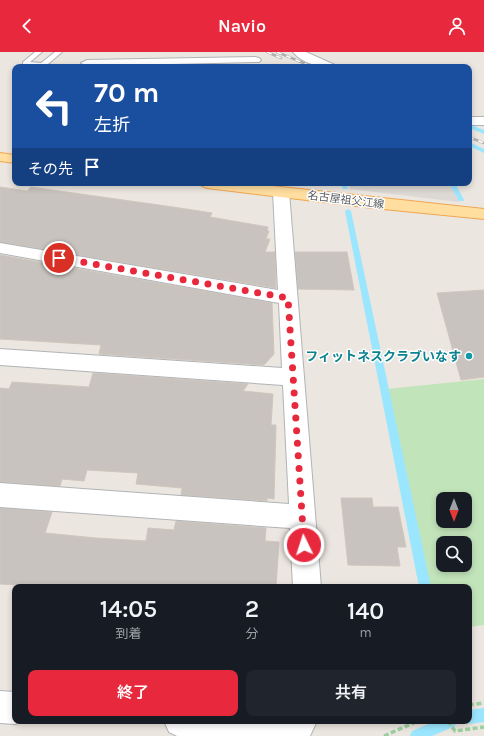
<!DOCTYPE html>
<html lang="ja">
<head>
<meta charset="utf-8">
<style>
  body { margin:0; font-family:Karla,"Noto Sans JP",sans-serif; background:#20242c; color:#f1f3f6; height:100vh; display:flex; flex-direction:column; font-size:15px; white-space:nowrap }
  * { box-sizing:border-box; margin:0 }
  p { font-size:13px; color:#9ea1a6 }
  .icon { flex:none; width:22px; height:22px; fill:none; stroke:currentColor; stroke-width:2; stroke-linecap:round; stroke-linejoin:round }
  .map { position:relative; flex:1; overflow:hidden }
  .sheet { position:absolute; left:12px; top:532px; width:460px; height:140px; display:flex; flex-direction:column; background:#171b24; border-radius:8px; box-shadow:0 2px 6px #0003 }
  .sheet>* { flex:none }
  .top-card { position:absolute; left:12px; top:12px; width:460px; height:122px; border-radius:8px; box-shadow:0 2px 6px #0003; background:#1a4fa0; color:#fff; overflow:hidden }
  .needle { width:26px; rotate:180deg }
  .fabs { position:absolute; left:436px; top:440px; display:grid; gap:8px }
  .fabs a { display:grid; place-items:center; width:36px; height:36px; border-radius:8px; background:#171b24; box-shadow:0 2px 6px #0003; font-size:20px }
  .pin { position:absolute; display:grid; place-items:center; width:34px; height:34px; color:#fff; margin:-17px; border:2px solid #fff; border-radius:50%; box-shadow:0 1px 4px #0007 }
  .me { position:absolute; width:44px; margin:-22px; rotate:356deg; stroke-linejoin:round; filter:drop-shadow(0 0 3px #0008) }
  .turn { display:flex; align-items:center; gap:14px; height:84px; padding:0 16px; font-size:18px }
  .turn .icon { width:52px; height:52px; stroke-width:2.5 }
  .turn b { display:block; font-size:28px; line-height:34px }
  .then { display:flex; align-items:center; height:38px; padding:0 16px; background:#0003; gap:8px; font-size:15px }
  .eta { display:flex; justify-content:space-evenly; align-items:center; height:68px; text-align:center }
  .eta b { font-size:24px; font-weight:600; line-height:28px }
  .action { display:flex; gap:8px; margin-top:auto; padding:8px 16px }
  .action a { flex:1; height:46px; border-radius:8px; background:#e8283d; color:#fff; font-size:16px; font-weight:600; line-height:46px; text-align:center }
  .action a+a { background:#20242c; color:#f1f3f6 }
  header { display:flex; justify-content:space-between; align-items:center; height:52px; padding:0 16px; background:#e8283d; color:#fff; font-size:18px; font-weight:600 }
  .map>svg:first-child { display:block }
  .industrial { fill:#dcd8d3 }
  .green { fill:#c2e4ba; fill-rule:evenodd }
  .lines { fill:none; stroke-linecap:round; stroke-linejoin:round }
  .stream { fill:#9be6ff; fill-rule:evenodd }
  .building { fill:#c8c3be; stroke:#d0c6bd }
  .service-casing { stroke:#b0b4b7; stroke-width:2 }
  .minor-casing { stroke:#b0b4b7; stroke-width:2 }
  .primary-casing { stroke:#f1a652; stroke-width:2 }
  .path { stroke:#9ad09f; stroke-width:3.5; stroke-dasharray:5 2.5; stroke-linecap:butt }
  .service { fill:#fff; fill-rule:evenodd }
  .minor { fill:#fff; fill-rule:evenodd }
  .primary { fill:#ffdea0; fill-rule:evenodd }
  .rail-casing { stroke:#aeafb0; stroke-width:2.5 }
  .rail { stroke:#fff; stroke-width:1.5; stroke-dasharray:5; stroke-linecap:butt }
  .route { stroke:#e8283d; stroke-width:7; stroke-dasharray:0 12.6 }
  .culture-dot { fill:#0f9aa8; stroke:#fff; stroke-width:1.5 }
  .labels { text-anchor:middle; dominant-baseline:central; stroke-width:3; stroke-linejoin:round; paint-order:stroke }
  .far-street-label { font-size:11px; fill:#585d60; stroke:#fff }
  .culture-label { font-size:13px; font-weight:bold; fill:#0d838f; stroke:#fff; text-anchor:end }
</style>
</head>
<body>
<header><svg class="icon" aria-label="back" viewBox="0 0 24 24"><path d="M15 5l-7 7 7 7"/></svg>Navio<svg class="icon" aria-label="person" viewBox="0 0 24 24"><circle cx="12" cy="8" r="4"/><path d="M4 21q1-7 8-7t8 7"/></svg></header>
<div class="map">
<svg width="484" height="684" viewBox="0 0 484 684">
  <rect width="100%" height="100%" fill="#ebe6df"/>
  <!-- industrial -->
  <polygon class="industrial" points="349,131 450,131 459,150 350,137"/>
  <!-- green -->
  <path class="green" d="M484,327v246l-15,2v-40h-39l-43,-198zM443,447h22v22h-22zM443,491h22v22h-22z"/>
  <g class="lines">
    <!-- stream -->
    <g class="stream">
      <polygon points="469,72 484,78 484,82 469,76"/>
      <polygon points="469,90 484,97 484,101 469,94"/>
      <polygon points="340,131 346,131 348,136 347,137 343,137"/>
      <polygon points="449,131 455,131 464,148 463,149 459,149"/>
      <polygon points="348,157 351,159 431,535 419,535 345,159"/>
      <polygon points="484,656 484,670 469,672 464,670 469,669 469,658"/>
      <polygon points="435,669 457,669 455,674 432,684 410,684 412,679"/>
    </g>
  </g>
  <!-- building -->
  <g class="building">
    <polygon points="0,135 27,139 31,135 173,155 212,161 210,165 268,175 267,179 269,179 266,187 270,187 265,200 275,200 276,236 0,190"/>
    <polygon points="295,200 347,200 354,238 298,237"/>
    <polygon points="0,203 272,251 274,302 264,313 99,302 101,293 0,287"/>
    <polygon points="484,238 484,325 461,328 437,241"/>
    <polygon points="93,321 248,332 243,339 273,342 271,373 276,373 274,447 267,446 267,449 181,443 182,436 136,432 138,421 87,418 84,429 62,427 60,434 0,430 0,336 9,337 12,330 89,335"/>
    <polygon points="341,446 372,446 373,455 398,455 406,495 397,495 400,514 348,513"/>
    <polygon points="0,456 52,460 45,481 96,486 146,489 148,476 174,478 176,469 266,476 265,489 279,490 276,535 16,535 16,533 0,532"/>
  </g>
  <g class="lines">
    <defs>
      <polygon id="service" points="35,0 42,0 30,10 41,11 55,0 62,0 48,12 56,15 23,12 23,10"/>
      <g id="minor">
        <path d="M293,0h13l29,13 2,2c-16,0 -33,-2 -44,-15z"/>
        <polygon points="255,5 259,6 261,8 259,10 87,14 81,11 87,8"/>
        <rect x="469" y="65" width="15" height="8"/>
        <polygon points="281,135 286,137 289,140 321,535 293,535 290,476 0,455 0,431 289,452 283,333 0,313 0,297 282,316 279,251 0,201 0,191 278,238 273,140 276,137"/>
        <polygon points="0,639 15,640 15,669 22,669 15,672 0,671"/>
        <polygon points="164,669 317,669 310,684 177,684 169,680"/>
      </g>
      <g id="primary">
        <polygon points="0,101 15,103 15,111 0,109"/>
        <polygon points="199,131 245,131 484,157 484,167 373,156 207,136 202,134"/>
      </g>
    </defs>
    <!-- service casing -->
    <use href="#service" class="service-casing"/>
    <!-- minor casing -->
    <use href="#minor" class="minor-casing"/>
    <!-- primary casing -->
    <use href="#primary" class="primary-casing"/>
    <!-- path -->
    <g class="path">
      <polyline points="469,653 484,651"/>
      <polyline points="448,669 455,679 484,675"/>
      <polyline points="384,684 418,669"/>
    </g>
    <!-- service -->
    <use href="#service" class="service"/>
    <!-- minor -->
    <use href="#minor" class="minor"/>
    <!-- primary -->
    <use href="#primary" class="primary"/>
    <defs>
      <g id="rail">
        <polyline points="267,0 281,6"/>
        <polyline points="277,0 313,15"/>
        <polyline points="469,85 484,91"/>
      </g>
    </defs>
    <!-- rail casing -->
    <use href="#rail" class="rail-casing"/>
    <!-- rail -->
    <use href="#rail" class="rail"/>
  </g>
  <g class="lines">
    <!-- route -->
    <polyline class="route" points="59,206 288,246 304,493"/>
  </g>
  <!-- markers -->
  <circle class="culture-dot" cx="469" cy="304" r="4"/>
  <g class="labels">
    <!-- far-street labels -->
    <g class="far-street-label">
      <text transform="translate(346 148) rotate(7)">名古屋祖父江線</text>
    </g>
    <!-- culture labels -->
    <g class="culture-label">
      <text x="461" y="304">フィットネスクラブいなす</text>
    </g>
  </g>
</svg>
<div class="fabs">
<a><svg class="needle" viewBox="-14 -14 28 28"><path d="M0-13l5 13h-10z" fill="#e53935"/><path d="M0 13l5-13h-10z" fill="#9ea1a6"/></svg></a>
<a><svg class="icon" aria-label="search" viewBox="0 0 24 24"><circle cx="10" cy="10" r="6"/><path d="M15 15l6 6"/></svg></a>
</div>
<div class="pin" style="left:59px;top:206px;background:#d93025"><svg class="icon" aria-label="arrive" viewBox="0 0 24 24"><path d="M6 21V4h12l-3 4 3 4H6"/></svg></div>
<svg class="me" style="left:304px;top:493px" viewBox="-20 -20 40 40"><circle r="17" fill="#e8283d" stroke="#fff" stroke-width="3"/><path d="M0-11L8 9 0 5-8 9z" fill="#fff"/></svg>
<div class="top-card">
<div class="turn"><svg class="icon" aria-label="left" viewBox="0 0 24 24"><path d="M17 20v-9H6M10 6l-5 5 5 5"/></svg><div><b>70 m</b>左折</div></div>
<div class="then">その先<svg class="icon" aria-label="arrive" viewBox="0 0 24 24"><path d="M6 21V4h12l-3 4 3 4H6"/></svg></div>
</div>
<section class="sheet">
<div class="eta">
<div><b>14:05</b><p>到着</p></div>
<div><b>2</b><p>分</p></div>
<div><b>140</b><p>m</p></div>
</div>
<div class="action"><a>終了</a><a>共有</a></div>
</section>
</div>
</body>
</html>
